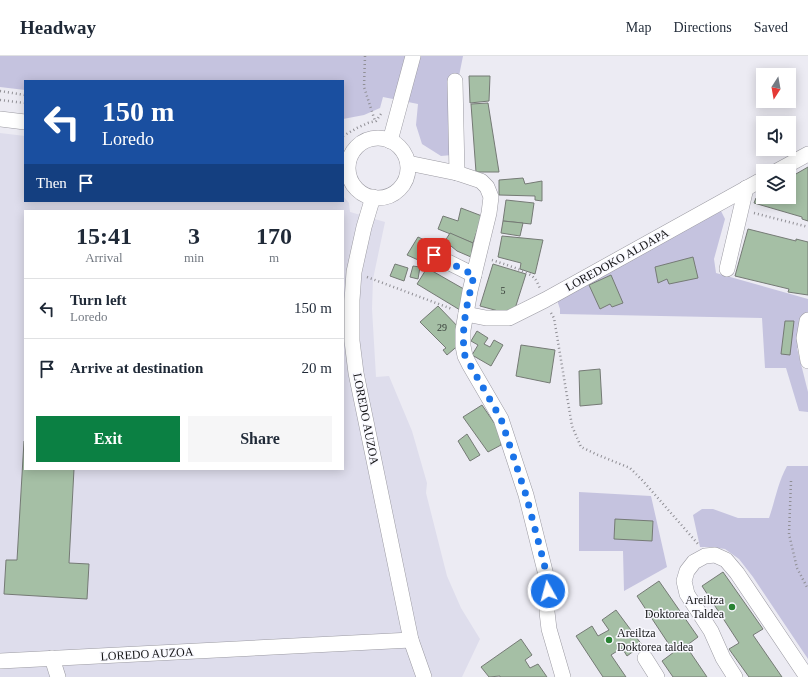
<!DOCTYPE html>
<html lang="en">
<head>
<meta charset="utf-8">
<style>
  body { margin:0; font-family:Georgia,serif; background:#f6f6f7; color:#1f2937; height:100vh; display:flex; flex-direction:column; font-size:15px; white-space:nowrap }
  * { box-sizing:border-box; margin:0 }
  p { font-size:13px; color:#747a83 }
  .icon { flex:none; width:22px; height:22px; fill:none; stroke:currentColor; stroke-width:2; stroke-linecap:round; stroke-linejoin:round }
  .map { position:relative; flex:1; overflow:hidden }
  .panel { position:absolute; left:24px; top:154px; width:320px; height:260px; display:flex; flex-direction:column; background:#fff; border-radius:0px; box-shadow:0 2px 10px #0003 }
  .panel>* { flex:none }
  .top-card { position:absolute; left:24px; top:24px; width:320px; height:122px; border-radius:0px; box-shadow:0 2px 10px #0003; background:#1a4fa0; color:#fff; overflow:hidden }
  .needle { width:26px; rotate:191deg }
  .buttons { position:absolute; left:756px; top:12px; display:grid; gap:8px }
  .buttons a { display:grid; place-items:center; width:40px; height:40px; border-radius:0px; background:#fff; box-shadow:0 2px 10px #0003; font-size:20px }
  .pin { position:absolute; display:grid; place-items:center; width:34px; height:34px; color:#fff; margin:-17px; border-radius:8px; box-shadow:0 2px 6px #0006 }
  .me { position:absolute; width:44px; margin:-22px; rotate:353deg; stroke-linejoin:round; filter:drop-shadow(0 0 3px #0008) }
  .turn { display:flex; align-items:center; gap:14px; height:84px; padding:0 12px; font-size:18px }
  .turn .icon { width:52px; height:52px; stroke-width:2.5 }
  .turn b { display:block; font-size:28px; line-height:34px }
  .then { display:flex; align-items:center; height:38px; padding:0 12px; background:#0003; gap:8px; font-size:15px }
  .eta { display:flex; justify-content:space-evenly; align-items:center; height:68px; text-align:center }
  .eta b { font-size:24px; font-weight:700; line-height:28px }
  .action { display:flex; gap:8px; margin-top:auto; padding:8px 12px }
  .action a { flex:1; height:46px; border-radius:0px; background:#0b8043; color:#fff; font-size:16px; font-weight:700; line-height:46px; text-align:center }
  .action a+a { background:#f6f6f7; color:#1f2937 }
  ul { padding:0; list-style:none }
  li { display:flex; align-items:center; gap:12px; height:60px; padding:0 12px; border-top:1px solid #e0e1e3 }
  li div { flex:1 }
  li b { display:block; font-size:15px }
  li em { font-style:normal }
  header { display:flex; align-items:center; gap:24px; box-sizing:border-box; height:56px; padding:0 20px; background:#fff; border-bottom:1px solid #e0e1e3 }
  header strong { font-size:19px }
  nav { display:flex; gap:22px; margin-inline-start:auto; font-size:14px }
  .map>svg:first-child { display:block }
  .built { fill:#deddec; fill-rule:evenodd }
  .green { fill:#c5c3df }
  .building { fill:#a5bfa5; stroke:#757a75 }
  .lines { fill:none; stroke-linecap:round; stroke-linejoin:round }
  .minor-casing { stroke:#9b9aa2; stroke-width:16 }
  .path { stroke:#908f95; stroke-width:2.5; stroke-dasharray:1 3; stroke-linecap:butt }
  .minor { stroke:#fff; stroke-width:15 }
  .route { stroke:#1a73e8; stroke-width:7; stroke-dasharray:0 12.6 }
  .poi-dot { fill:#298333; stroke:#f9f9ff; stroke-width:1.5 }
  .labels { text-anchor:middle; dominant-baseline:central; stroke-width:3; stroke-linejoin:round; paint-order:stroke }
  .number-label { font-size:10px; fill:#383f3a }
  .street-label { font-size:12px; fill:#141416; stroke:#f9f9ff }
  .poi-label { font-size:12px; fill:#141416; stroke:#f9f9ff; text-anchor:end }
</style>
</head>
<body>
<header>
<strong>Headway</strong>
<nav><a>Map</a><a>Directions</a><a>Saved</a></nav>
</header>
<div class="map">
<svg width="808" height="621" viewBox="0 0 808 621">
  <rect width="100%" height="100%" fill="#ecebf3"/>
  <!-- built -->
  <path class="built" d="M0,77l25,3v65h318v-5l6,7 1,9 35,10 -12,57 -1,30 4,68 13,-1 23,55 15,52 -1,10 21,83 14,32 19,31 -18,38h-462zM25,155h318v258h-318z"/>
  <!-- green -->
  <g class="green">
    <polygon points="0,0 463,0 459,20 452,99 441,100 422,88 416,69 418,48 383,41 380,52 364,59 343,63 343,25 25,25 25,34 0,31"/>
    <polygon points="721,155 725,163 714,203 716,217 808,243 808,288 797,292 808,336 808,356 799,355 786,312 765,312 762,262 560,258 560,253 557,244"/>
    <path d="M787,410h21v193l-55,-82 -14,-18 -14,-10 -14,-2h-11l-7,-32 9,-6h11l25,9h31c6,-17 9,-36 18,-52z"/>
    <polygon points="579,436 651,440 667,511 624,535 623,495 579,495"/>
  </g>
  <!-- building -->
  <g class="building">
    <polygon points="469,20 490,20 489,45 470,47"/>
    <polygon points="488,47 499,116 476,116 471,48"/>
    <polygon points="808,111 808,165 802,163 802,161 754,147 756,142 763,138 763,141 789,141 789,122"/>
    <polygon points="523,122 525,128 542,125 542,145 535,144 535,140 499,139 499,124"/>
    <polygon points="506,144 534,147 531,168 503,165"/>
    <polygon points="461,152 482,160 473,187 438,173 443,160 458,165"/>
    <polygon points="503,165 523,167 520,180 501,177"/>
    <polygon points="748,173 796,185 796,183 808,186 808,239 788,236 789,233 735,220"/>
    <polygon points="450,177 473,187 471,201 457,195 445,185"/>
    <polygon points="502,180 543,184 535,218 520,213 521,207 498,201"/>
    <polygon points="418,181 435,189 425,207 407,199"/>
    <polygon points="693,201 698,222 669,228 667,223 658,227 655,211"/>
    <polygon points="395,208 408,212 404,225 390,220"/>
    <polygon points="493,208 526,218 513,259 480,250"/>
    <polygon points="413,210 420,211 418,223 410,221"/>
    <polygon points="427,212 469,236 460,254 417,228"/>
    <polygon points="611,219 623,247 612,251 610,248 600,253 589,229"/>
    <polygon points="438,250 463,276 461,287 447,299 443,294 446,292 420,266"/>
    <polygon points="785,265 794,265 790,299 781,298"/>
    <polygon points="477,275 488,282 484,288 490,291 494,284 503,289 491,310 472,299 478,289 471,285"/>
    <polygon points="521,289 555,294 550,327 516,320"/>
    <polygon points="600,313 602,348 580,350 579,315"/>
    <polygon points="482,349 501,377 501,389 488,396 463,361"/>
    <polygon points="467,378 480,399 470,405 458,385"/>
    <polygon points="24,385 25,385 25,413 74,413 69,507 89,508 87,543 4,538 6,504 17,504"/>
    <polygon points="615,463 653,465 652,485 614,483"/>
    <polygon points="723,516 763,573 753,579 782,621 749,621 729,593 739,587 702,530"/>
    <polygon points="659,525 698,581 686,590 707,621 673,621 662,605 674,596 637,540"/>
    <polygon points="616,554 642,589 627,600 622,592 611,599 626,621 603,621 576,580 592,570 598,580 609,574 602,564"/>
    <polygon points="521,583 532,599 525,604 530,612 538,608 547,621 500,621 500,620 489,621 481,611"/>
  </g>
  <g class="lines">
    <defs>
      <g id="minor">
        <polyline points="455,25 457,117"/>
        <polyline points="0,63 25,66"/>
        <circle cx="378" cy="112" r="30"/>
        <polyline points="390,85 413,0"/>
        <polyline points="408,107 457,117 481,125 487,131 491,141 489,157 470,235 463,274 463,290 465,300 469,308 501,363 526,439 548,527 547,556 549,573 563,621"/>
        <polyline points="777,115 808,98"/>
        <polyline points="373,141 364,171 354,216 352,244 352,285 356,317 411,584 424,621"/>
        <polyline points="434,199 474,219"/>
        <polyline points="727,213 746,132"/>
        <polyline points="466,258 486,262 509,262 545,244 763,123"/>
        <polyline points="808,264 807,265 804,282 808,305"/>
        <polyline points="52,602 58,621"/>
        <polyline points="645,602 657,621"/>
        <polyline points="0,605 411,584"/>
        <polyline points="735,621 723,602 711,575 687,538 684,525 687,515 694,506 705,500 715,499 726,504 737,517 807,621"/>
      </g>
    </defs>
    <!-- minor casing -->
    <use href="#minor" class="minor-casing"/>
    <!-- path -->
    <g class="path">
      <polyline points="365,0 364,31 375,65"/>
      <polyline points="0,35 25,39"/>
      <polyline points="0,44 25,47"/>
      <polyline points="343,80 357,72 368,67 376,65 381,58"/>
      <polyline points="754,157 808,171"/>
      <path d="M492,204c11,4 37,11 43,19 2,2 3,6 5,9"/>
      <polyline points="367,221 452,253"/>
      <polyline points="551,257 554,262 572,370 581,391 598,399 630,412 643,425 698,488"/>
      <polyline points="791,425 789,478 797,512 808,533"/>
    </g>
    <!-- minor -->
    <use href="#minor" class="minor"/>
  </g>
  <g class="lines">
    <!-- route -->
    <path class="route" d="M434,199l40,20c-6,26 -14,54 -9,81l36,63 25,76 18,68 4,20v8"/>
  </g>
  <!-- markers -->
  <g class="poi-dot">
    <circle cx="732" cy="551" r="4"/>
    <circle cx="609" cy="584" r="4"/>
  </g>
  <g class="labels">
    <!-- number labels -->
    <g class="number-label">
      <text x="503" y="234">5</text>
      <text x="442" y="271">29</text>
    </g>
    <!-- street labels -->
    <g class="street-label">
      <text transform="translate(617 204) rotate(-29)">LOREDOKO ALDAPA</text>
      <text transform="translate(366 363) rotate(79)">LOREDO AUZOA</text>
      <text transform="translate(147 598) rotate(-3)">LOREDO AUZOA</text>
    </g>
    <!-- poi labels -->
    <g class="poi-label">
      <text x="724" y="544">Areiltza<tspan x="724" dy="14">Doktorea Taldea</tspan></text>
      <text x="617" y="577" text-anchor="start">Areiltza<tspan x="617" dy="14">Doktorea taldea</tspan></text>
    </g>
  </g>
</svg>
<div class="buttons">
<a><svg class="needle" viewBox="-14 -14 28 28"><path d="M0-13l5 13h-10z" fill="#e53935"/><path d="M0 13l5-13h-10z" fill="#747a83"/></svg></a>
<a><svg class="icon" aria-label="sound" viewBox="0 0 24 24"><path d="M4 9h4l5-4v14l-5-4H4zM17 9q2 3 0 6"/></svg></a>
<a><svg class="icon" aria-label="layers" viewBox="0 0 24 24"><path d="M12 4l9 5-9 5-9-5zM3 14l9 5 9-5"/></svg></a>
</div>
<div class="pin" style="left:434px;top:199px;background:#d93025"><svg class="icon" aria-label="arrive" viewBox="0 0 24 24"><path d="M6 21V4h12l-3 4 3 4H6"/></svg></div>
<svg class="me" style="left:548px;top:535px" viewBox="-20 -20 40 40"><circle r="17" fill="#1a73e8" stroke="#fff" stroke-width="3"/><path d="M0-11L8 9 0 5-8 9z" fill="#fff"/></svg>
<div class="top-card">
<div class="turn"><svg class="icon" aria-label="left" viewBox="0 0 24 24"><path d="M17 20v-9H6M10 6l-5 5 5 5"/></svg><div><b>150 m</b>Loredo</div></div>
<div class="then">Then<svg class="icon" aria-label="arrive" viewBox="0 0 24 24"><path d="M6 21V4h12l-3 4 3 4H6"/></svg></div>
</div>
<section class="panel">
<div class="eta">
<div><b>15:41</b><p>Arrival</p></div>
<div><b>3</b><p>min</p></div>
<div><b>170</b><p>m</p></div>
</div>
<ul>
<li><svg class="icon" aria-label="left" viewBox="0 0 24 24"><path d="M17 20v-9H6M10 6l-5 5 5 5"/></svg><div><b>Turn left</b><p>Loredo</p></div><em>150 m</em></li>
<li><svg class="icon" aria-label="arrive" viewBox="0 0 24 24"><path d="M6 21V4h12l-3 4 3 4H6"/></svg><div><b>Arrive at destination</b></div><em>20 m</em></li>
</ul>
<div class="action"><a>Exit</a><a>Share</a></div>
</section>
</div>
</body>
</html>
